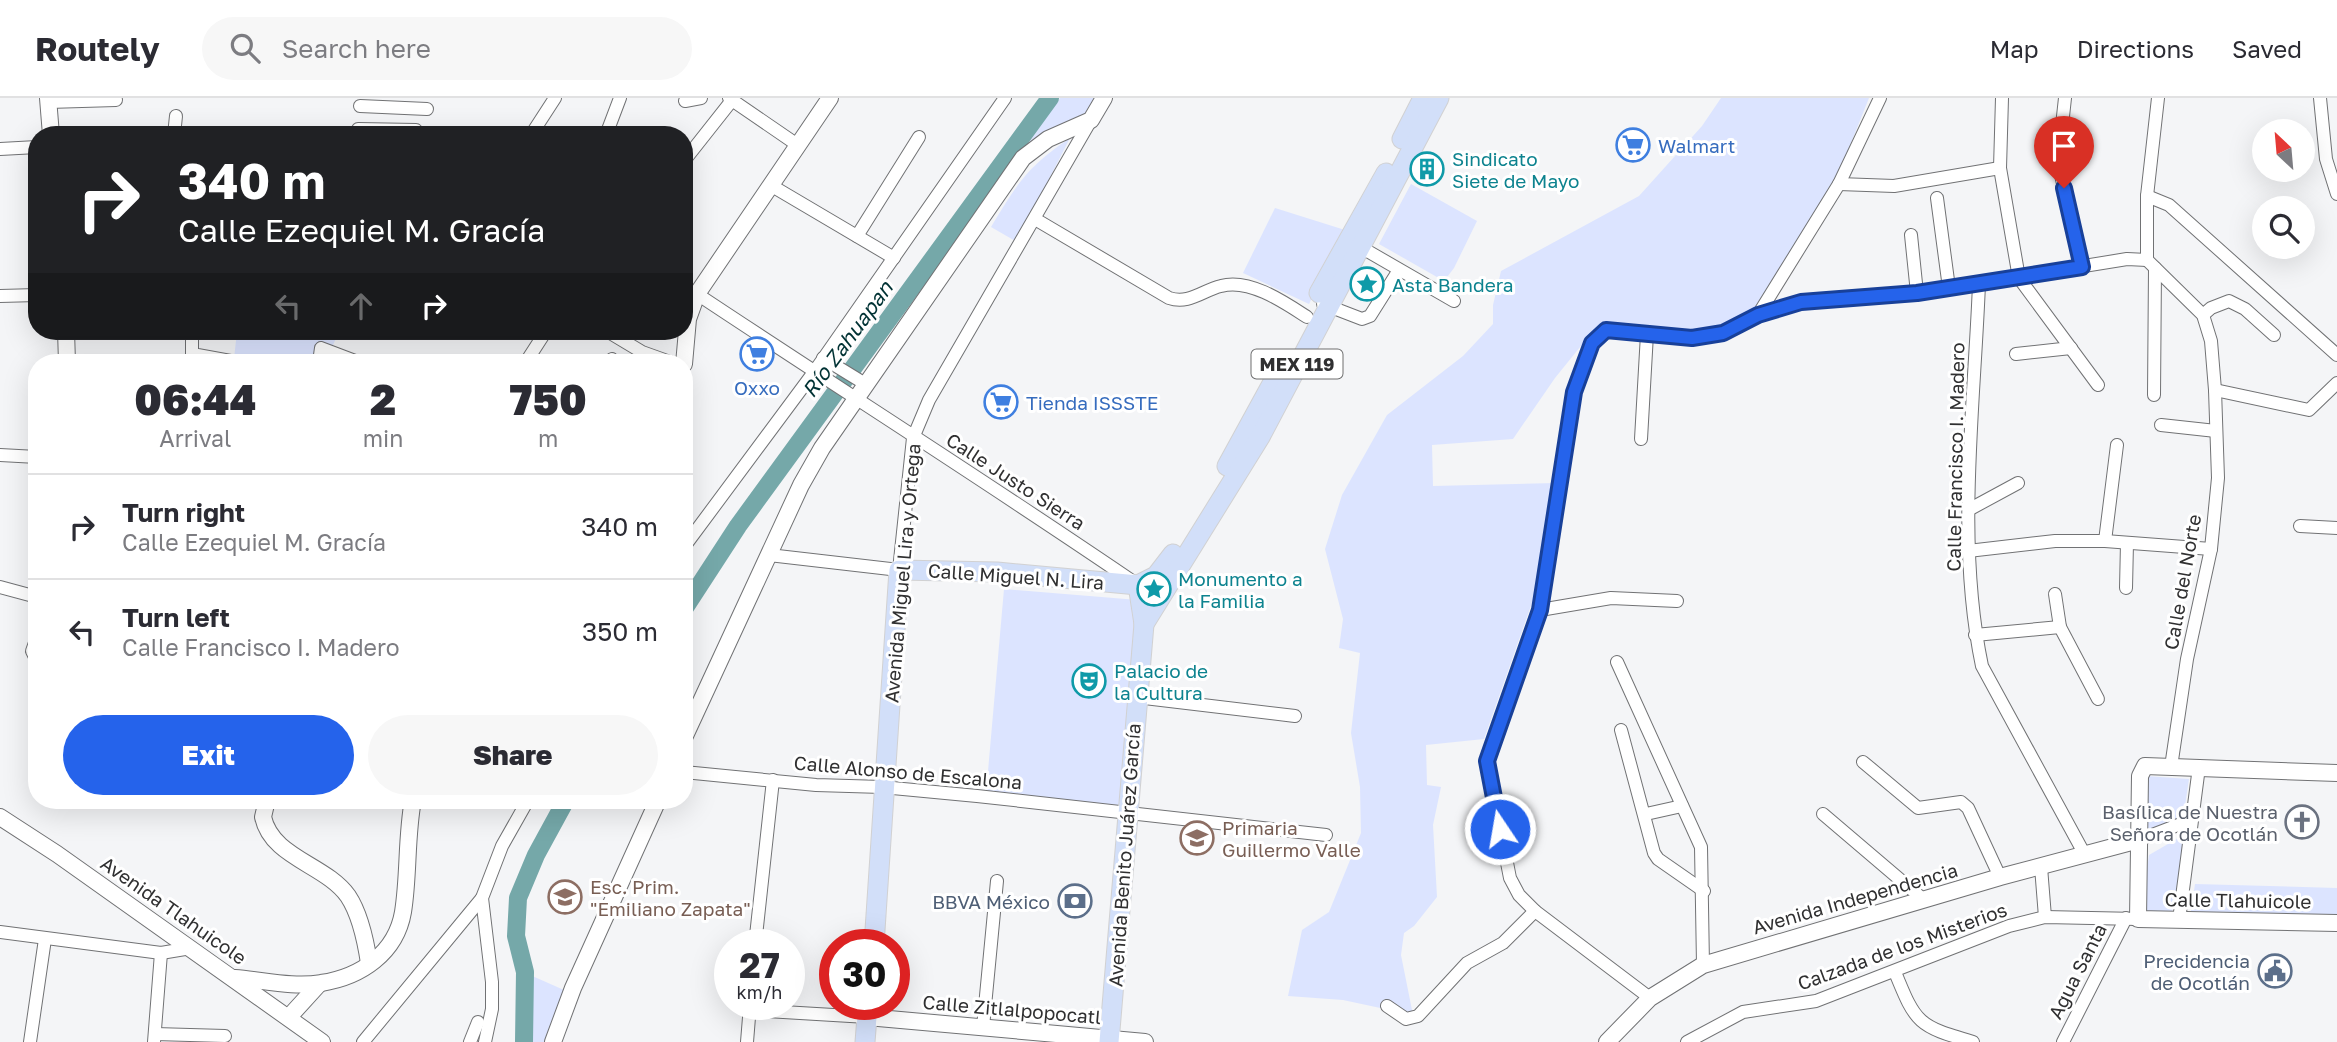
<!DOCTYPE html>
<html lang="en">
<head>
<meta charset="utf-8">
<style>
  body { margin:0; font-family:"Golos Text",sans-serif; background:#f7f7f7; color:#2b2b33; height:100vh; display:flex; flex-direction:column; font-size:26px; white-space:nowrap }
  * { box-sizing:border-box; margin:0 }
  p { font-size:23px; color:#7c7c81 }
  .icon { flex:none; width:38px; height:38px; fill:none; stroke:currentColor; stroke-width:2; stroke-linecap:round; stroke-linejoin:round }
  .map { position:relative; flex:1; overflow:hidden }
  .drawer { position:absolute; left:28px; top:256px; width:665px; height:455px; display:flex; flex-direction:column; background:#fff; border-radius:28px; box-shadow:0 7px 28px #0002 }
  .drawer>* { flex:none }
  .banner { position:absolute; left:28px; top:28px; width:665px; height:214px; border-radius:28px; box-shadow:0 7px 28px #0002; background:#202124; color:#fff; overflow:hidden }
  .needle { width:46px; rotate:334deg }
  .buttons { position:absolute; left:2252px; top:21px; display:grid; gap:14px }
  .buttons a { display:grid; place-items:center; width:63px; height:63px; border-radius:50%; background:#fff; box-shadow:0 7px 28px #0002; font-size:35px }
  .speed { position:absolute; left:714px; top:831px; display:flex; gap:14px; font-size:35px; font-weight:700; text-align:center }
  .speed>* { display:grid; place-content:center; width:91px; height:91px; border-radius:50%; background:#fff; box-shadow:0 7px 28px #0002; line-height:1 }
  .speed small { font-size:18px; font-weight:400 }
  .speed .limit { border:10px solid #d22; background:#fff; color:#111 }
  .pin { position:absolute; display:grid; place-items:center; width:60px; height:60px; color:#fff; margin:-72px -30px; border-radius:50% 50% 50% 0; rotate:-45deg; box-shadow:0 0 7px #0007 }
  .pin .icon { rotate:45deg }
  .me { position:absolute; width:77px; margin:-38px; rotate:348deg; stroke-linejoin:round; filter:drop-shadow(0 0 5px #0008) }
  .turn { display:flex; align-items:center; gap:24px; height:147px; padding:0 35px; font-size:32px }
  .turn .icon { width:91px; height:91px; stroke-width:2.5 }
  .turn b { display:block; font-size:49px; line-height:60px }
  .lanes { display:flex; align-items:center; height:66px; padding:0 35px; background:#0003; justify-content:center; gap:35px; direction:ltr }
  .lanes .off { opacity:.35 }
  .eta { display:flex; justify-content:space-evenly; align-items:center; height:119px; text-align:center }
  .eta b { font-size:42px; font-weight:800; line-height:49px }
  .action { display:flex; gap:14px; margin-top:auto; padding:14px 35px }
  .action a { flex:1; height:80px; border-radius:42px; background:#2563eb; color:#fff; font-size:28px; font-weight:800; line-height:80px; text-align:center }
  .action a+a { background:#f7f7f7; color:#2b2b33 }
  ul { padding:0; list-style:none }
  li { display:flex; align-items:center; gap:21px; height:105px; padding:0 35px; border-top:2px solid #e1e1e2 }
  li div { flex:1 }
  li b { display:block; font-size:26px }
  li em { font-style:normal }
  header { display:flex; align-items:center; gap:42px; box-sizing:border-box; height:98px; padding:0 35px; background:#fff; border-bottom:2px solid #e1e1e2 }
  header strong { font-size:33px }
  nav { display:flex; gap:38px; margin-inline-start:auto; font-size:24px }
  .search { width:490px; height:63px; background:#f7f7f7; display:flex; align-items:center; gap:18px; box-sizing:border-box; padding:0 24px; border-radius:38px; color:#7c7c81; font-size:26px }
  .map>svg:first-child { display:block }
  .green { fill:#dce4ff }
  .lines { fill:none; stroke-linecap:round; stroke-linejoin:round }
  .river { stroke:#75a8a9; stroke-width:18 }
  .street-casing { stroke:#717274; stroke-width:14 }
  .secondary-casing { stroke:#717274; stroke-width:18 }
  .primary-casing { stroke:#d1d1d2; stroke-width:21 }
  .street { stroke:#fff; stroke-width:12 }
  .secondary { stroke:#fff; stroke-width:16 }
  .primary { stroke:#d2dff9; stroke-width:19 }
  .route-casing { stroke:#184099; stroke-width:18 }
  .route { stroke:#2563eb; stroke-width:12 }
  .labels { text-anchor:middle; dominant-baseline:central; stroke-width:6; stroke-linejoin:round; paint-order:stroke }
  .shield { fill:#fff; stroke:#6e6e6f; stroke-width:2 }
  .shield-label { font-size:18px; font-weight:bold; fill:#303031 }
  .shop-label { font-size:19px; fill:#366cbe; stroke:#fff; text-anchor:start }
  .culture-label { font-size:19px; fill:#0d838f; stroke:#fff; text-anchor:start }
  .street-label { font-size:19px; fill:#303031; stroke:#fff }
  .worship-label { font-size:19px; fill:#5b616d; stroke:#fff; text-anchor:end }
  .education-label { font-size:19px; fill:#785e54; stroke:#fff; text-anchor:start }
  .service-label { font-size:19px; fill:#4e5e75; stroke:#fff; text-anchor:end }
  .water-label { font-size:21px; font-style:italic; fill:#003234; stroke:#fff }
</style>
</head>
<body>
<header>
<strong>Routely</strong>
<div class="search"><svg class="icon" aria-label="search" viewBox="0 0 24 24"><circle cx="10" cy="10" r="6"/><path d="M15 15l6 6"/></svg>Search here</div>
<nav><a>Map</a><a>Directions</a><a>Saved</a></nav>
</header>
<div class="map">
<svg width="2337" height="944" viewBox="0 0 2337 944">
  <rect width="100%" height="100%" fill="#f4f5f7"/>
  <!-- green -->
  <g class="green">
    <polygon points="1060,0 1100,0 1094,13 1027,47"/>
    <polygon points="1721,0 1869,0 1833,90 1754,213 1697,236 1615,226 1593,233 1555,280 1513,341 1432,347 1433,388 1556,385 1540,482 1484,641 1426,647 1427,687 1441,689 1433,727 1437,799 1414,828 1404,835 1401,857 1413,917 1343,902 1288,898 1302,832 1329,814 1361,735 1360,689 1351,635 1360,555 1339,550 1343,521 1325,451 1342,397 1387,317 1463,258 1493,226 1493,207 1501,173 1639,98 1702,28"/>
    <path d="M1070,40l-53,104 -26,-15c27,-44 35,-59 79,-89z"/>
    <polygon points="1411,86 1477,123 1454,170 1444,183 1379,146"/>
    <polygon points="1275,110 1345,132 1309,206 1243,175"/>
    <path d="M237,233h102c-5,12 -9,25 -22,31 -13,5 -67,-1 -83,-3z"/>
    <polygon points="1004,491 1138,502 1120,707 986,696"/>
    <polygon points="2146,678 2189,681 2183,721 2143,735"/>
    <polygon points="2187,735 2171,819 2140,820 2149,757"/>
    <polygon points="2195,786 2337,790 2337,822 2190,819"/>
    <polygon points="530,877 564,892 548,944 525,944"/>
  </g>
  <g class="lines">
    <!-- river -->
    <g class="river">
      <polyline points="684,511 738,428 1050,0"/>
      <polyline points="524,944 525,874 516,838 518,800 536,757 566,702"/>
    </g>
    <defs>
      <g id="street">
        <polyline points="729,0 799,48"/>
        <polyline points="2002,0 2000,70 2019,180 2098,287"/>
        <polyline points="2065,0 2058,64 2082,169"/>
        <polyline points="2320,0 2326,61 2337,96"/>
        <polyline points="685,3 701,0"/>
        <polyline points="48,4 116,2"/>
        <polyline points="360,8 427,11"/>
        <polyline points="358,31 416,32"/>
        <polyline points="174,37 176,18"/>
        <polyline points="531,37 555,0"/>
        <polyline points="606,37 620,0"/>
        <polyline points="0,51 37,49"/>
        <polyline points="684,63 733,1"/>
        <polyline points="1839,86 1894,88 2000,70"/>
        <polyline points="772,88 894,160"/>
        <polyline points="2147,98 2169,107 2337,257"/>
        <polyline points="1937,100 1949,190"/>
        <path d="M1035,121l134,79c20,7 34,-8 52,-12 28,-8 63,16 86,31"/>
        <polyline points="1911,137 1917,195"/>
        <polyline points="857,138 919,39"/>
        <polyline points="1357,147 1454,203"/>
        <polyline points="2147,162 2203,217 2211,243 2215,292 2218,380 2211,451 2187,561 2171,669"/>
        <polyline points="2147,162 2147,98 2158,0"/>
        <path d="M1979,186c-5,126 -23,258 3,382l103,189"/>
        <path d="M697,196c146,97 293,190 438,289"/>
        <polyline points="0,198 37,197"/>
        <polyline points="1323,206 1362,221 1370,218 1399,172"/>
        <polyline points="1758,217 1839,86 1880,0"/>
        <polyline points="2203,217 2211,210 2229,203 2245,211 2274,237"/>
        <polyline points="192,233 192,256 236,264"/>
        <polyline points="607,233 642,254 670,264"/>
        <polyline points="2016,256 2071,250"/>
        <polyline points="823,260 867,287"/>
        <polyline points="319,264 321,250 358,264"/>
        <polyline points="526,264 546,233"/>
        <polyline points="610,264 612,261"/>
        <polyline points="2215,292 2309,312 2337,285"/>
        <polyline points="2154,297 2155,170"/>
        <polyline points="2161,327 2216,333"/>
        <polyline points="1641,341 1647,236"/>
        <polyline points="0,357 37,359"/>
        <polyline points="1970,411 2018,385"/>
        <polyline points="2300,428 2337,430"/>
        <polyline points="2105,443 2117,347"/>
        <polyline points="684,449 814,274 1005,0"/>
        <polyline points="1968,453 2055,443 2105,443 2211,451"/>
        <polyline points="769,457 899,472 913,340 929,302 1091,22"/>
        <polyline points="0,489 37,499"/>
        <polyline points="2126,490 2127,445"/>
        <polyline points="2055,496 2060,529 2098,601"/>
        <polyline points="1540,512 1611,500 1677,503"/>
        <polyline points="1975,537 2060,529"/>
        <polyline points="37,539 32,553 37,563"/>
        <polyline points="1617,564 1701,749 1703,867"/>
        <polyline points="1136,599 1295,618"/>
        <polyline points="1621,632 1654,755 1658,761 1704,793"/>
        <polyline points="1863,664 1918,710 1961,704 1968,710 2000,779"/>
        <polyline points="684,674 816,687 882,689 977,698 1326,737"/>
        <polyline points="1646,716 1682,708"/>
        <polyline points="1823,716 1924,802"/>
        <polyline points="2139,742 2191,722"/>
        <polyline points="2041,769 2045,819"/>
        <polyline points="2179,822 2199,669"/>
        <polyline points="0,834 161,855 191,850"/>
        <polyline points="755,847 773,682"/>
        <path d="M1895,874c21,52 23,54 78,70"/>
        <polyline points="1650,900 1535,813 1519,797 1510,780 1487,663 1540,512 1574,294 1592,245 1606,232 1692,240 1723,235 1758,217 1801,204 1917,195 2127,161 2147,162"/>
        <polyline points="1387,908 1406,921 1418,918 1467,865 1503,845 1535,813"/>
        <polyline points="750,912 867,919"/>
        <polyline points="983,929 997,783"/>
        <polyline points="155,936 225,938"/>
        <polyline points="30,944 45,841"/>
        <polyline points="154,944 161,855"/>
        <polyline points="363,944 482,800"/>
        <polyline points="470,944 478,924"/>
        <polyline points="485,944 492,911 492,884 482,800 502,748 528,702"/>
        <polyline points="747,944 750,907"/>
        <polyline points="1687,944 1743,914 1816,903 2009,828 2045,819 2138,821"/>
        <polyline points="2063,944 2126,820"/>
      </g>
      <g id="secondary">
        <polyline points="48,0 51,37"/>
        <polyline points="66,233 67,264"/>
        <polyline points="684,266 688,221 697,196 830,0"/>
        <polyline points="684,640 801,387 822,350 1023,60 1048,41 1091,22 1104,0"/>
        <polyline points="2337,675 2145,668 2140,678 2138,821 2337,825"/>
        <path d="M267,702l-4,17c9,41 62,47 85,79 12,18 18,47 21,67"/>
        <polyline points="0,719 57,756 322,944"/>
        <path d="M235,880c27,2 59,10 86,5 40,-6 75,-30 82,-71 6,-37 3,-75 10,-112"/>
        <polyline points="289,919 319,886"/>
        <polyline points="867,919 1145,944"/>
        <polyline points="553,944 573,890 658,702"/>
        <polyline points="1607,944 1650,900 1703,867 2000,779 2139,742"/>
      </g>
      <g id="primary">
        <polyline points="1402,41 1423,0"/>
        <polyline points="1319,195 1386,75"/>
        <polyline points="1227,368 1273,284"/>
        <polyline points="1138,487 1156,478 1173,456"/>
        <polyline points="1144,526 1260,339 1439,0"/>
        <polyline points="874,847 899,472 997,474 1138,487"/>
        <polyline points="865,944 868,906"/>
        <polyline points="1109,944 1144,526 1138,487"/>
      </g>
    </defs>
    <!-- street casing -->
    <use href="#street" class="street-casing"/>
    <!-- secondary casing -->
    <use href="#secondary" class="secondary-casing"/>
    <!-- primary casing -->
    <use href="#primary" class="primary-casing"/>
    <!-- street -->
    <use href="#street" class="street"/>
    <!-- secondary -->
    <use href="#secondary" class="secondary"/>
    <!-- primary -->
    <use href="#primary" class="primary"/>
  </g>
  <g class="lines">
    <defs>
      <polyline id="route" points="1500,731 1487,663 1540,512 1574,294 1592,245 1606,232 1692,240 1723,235 1758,217 1801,204 1917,195 2082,169 2064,90"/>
    </defs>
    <!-- route casing -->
    <use href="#route" class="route-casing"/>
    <!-- route -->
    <use href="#route" class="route"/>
  </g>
  <!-- icons -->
  <defs>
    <symbol id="supermarket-ring" viewBox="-11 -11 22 22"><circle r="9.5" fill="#fff" stroke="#3f7fe0" stroke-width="1.5"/><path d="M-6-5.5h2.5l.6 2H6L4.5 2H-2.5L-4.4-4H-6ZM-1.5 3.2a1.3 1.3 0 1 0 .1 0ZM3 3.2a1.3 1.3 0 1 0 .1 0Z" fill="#3f7fe0"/></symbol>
    <symbol id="building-ring" viewBox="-11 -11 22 22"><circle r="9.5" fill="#fff" stroke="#0f9aa8" stroke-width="1.5"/><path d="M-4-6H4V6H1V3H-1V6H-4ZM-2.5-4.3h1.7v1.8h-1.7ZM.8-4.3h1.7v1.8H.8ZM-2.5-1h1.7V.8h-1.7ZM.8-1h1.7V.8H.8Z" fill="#0f9aa8"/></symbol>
    <symbol id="sight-ring" viewBox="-11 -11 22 22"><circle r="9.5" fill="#fff" stroke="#0f9aa8" stroke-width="1.5"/><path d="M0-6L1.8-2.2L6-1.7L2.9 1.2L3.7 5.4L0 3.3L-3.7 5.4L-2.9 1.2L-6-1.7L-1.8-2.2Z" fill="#0f9aa8"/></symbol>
    <symbol id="theatre-ring" viewBox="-11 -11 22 22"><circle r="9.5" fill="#fff" stroke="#0f9aa8" stroke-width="1.5"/><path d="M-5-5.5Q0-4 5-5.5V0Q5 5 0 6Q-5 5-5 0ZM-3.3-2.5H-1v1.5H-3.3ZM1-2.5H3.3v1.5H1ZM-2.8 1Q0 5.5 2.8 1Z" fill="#0f9aa8"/></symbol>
    <symbol id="church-ring" viewBox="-11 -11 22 22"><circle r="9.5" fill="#fff" stroke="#6b7280" stroke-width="1.5"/><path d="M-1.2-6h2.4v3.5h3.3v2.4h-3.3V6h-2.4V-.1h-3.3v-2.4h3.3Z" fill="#6b7280"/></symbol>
    <symbol id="school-ring" viewBox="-11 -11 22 22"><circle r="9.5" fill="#fff" stroke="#8d6e63" stroke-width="1.5"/><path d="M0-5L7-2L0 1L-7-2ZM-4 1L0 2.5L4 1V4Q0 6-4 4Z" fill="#8d6e63"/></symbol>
    <symbol id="bank-ring" viewBox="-11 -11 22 22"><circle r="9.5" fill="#fff" stroke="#5c6f8a" stroke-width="1.5"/><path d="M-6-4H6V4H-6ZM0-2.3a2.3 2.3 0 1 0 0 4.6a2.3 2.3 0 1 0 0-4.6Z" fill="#5c6f8a"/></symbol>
    <symbol id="civic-ring" viewBox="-11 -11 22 22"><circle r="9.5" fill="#fff" stroke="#5c6f8a" stroke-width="1.5"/><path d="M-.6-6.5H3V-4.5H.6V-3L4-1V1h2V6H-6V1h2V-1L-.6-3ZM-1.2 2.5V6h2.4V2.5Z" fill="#5c6f8a"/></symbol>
  </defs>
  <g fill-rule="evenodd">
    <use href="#supermarket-ring" x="1614" y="28" width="38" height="38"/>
    <use href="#building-ring" x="1408" y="52" width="38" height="38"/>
    <use href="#sight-ring" x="1348" y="167" width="38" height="38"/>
    <use href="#supermarket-ring" x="738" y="237" width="38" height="38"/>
    <use href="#supermarket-ring" x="982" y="285" width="38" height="38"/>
    <use href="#sight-ring" x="1135" y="472" width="38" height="38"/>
    <use href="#theatre-ring" x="1070" y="564" width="38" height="38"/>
    <use href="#church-ring" x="2283" y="705" width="38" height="38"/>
    <use href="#school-ring" x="1178" y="721" width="38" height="38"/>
    <use href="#school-ring" x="546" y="780" width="38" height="38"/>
    <use href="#bank-ring" x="1056" y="784" width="38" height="38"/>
    <use href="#civic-ring" x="2256" y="854" width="38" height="38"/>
  </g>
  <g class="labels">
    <!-- shield labels -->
    <rect class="shield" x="1251.5" y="251.5" width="91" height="29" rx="5"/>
    <g class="shield-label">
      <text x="1297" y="266">MEX 119</text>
    </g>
    <!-- shop labels -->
    <g class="shop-label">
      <text x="1658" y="47">Walmart</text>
      <text x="757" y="289" text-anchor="middle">Oxxo</text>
      <text x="1026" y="304">Tienda ISSSTE</text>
    </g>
    <!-- culture labels -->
    <g class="culture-label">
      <text x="1452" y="60">Sindicato<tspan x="1452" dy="22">Siete de Mayo</tspan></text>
      <text x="1392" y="186">Asta Bandera</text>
      <text x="1178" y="480">Monumento a<tspan x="1178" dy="22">la Familia</tspan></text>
      <text x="1114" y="572">Palacio de<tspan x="1114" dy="22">la Cultura</tspan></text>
    </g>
    <!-- street labels -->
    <g class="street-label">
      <text transform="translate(1955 359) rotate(-89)">Calle Francisco I. Madero</text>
      <text transform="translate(1016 383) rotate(33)">Calle Justo Sierra</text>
      <text transform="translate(902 475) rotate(-85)">Avenida Miguel Lira y Ortega</text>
      <text transform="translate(1016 478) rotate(4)">Calle Miguel N. Lira</text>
      <text transform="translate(2182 484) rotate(-80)">Calle del Norte</text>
      <text transform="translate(908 674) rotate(5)">Calle Alonso de Escalona</text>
      <text transform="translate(1124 757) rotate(-86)">Avenida Benito Juárez García</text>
      <text transform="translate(1855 800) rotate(-16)">Avenida Independencia</text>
      <text transform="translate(2238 802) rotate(1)">Calle Tlahuicole</text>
      <text transform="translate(174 812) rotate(35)">Avenida Tlahuicole</text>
      <text transform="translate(1902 848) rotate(-20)">Calzada de los Misterios</text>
      <text transform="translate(2077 873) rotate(-63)">Agua Santa</text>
      <text transform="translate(1012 911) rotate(5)">Calle Zitlalpopocatl</text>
    </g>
    <!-- worship labels -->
    <g class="worship-label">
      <text x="2278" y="713">Basílica de Nuestra<tspan x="2278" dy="22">Señora de Ocotlán</tspan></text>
    </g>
    <!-- education labels -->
    <g class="education-label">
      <text x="1222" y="729">Primaria<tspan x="1222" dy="22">Guillermo Valle</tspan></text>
      <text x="590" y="788">Esc. Prim.<tspan x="590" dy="22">"Emiliano Zapata"</tspan></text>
    </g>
    <!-- service labels -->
    <g class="service-label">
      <text x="1050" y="803">BBVA México</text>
      <text x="2250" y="862">Precidencia<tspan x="2250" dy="22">de Ocotlán</tspan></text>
    </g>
    <!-- water labels -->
    <g class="water-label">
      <text transform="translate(847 241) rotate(-54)">Río Zahuapan</text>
    </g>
  </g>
</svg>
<div class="buttons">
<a><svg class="needle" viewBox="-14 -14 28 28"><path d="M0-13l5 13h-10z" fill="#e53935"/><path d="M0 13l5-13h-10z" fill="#7c7c81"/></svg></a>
<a><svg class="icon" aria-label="search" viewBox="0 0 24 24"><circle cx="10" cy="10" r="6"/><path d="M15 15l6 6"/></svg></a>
</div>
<div class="speed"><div>27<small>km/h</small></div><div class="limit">30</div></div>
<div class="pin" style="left:2064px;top:90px;background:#d93025"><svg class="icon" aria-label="arrive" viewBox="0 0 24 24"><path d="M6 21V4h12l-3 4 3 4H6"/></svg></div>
<svg class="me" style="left:1500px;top:731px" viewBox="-20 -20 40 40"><circle r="17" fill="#2563eb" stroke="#fff" stroke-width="3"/><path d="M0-11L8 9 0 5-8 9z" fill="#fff"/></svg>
<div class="banner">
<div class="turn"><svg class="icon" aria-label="right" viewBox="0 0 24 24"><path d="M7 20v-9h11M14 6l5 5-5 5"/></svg><div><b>340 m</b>Calle Ezequiel M. Gracía</div></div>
<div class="lanes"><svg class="icon off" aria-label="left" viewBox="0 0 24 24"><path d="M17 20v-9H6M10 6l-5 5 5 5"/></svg><svg class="icon off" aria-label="ahead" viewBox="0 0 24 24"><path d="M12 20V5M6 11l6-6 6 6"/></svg><svg class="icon" aria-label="right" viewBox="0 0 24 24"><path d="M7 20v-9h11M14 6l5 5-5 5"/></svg></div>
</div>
<section class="drawer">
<div class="eta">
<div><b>06:44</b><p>Arrival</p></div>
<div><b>2</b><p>min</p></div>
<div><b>750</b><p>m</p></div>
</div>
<ul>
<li><svg class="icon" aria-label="right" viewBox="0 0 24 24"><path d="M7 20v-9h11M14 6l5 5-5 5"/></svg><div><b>Turn right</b><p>Calle Ezequiel M. Gracía</p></div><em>340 m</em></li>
<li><svg class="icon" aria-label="left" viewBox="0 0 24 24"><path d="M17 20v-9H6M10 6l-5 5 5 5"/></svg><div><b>Turn left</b><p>Calle Francisco I. Madero</p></div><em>350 m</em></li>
</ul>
<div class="action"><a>Exit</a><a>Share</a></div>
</section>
</div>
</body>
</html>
